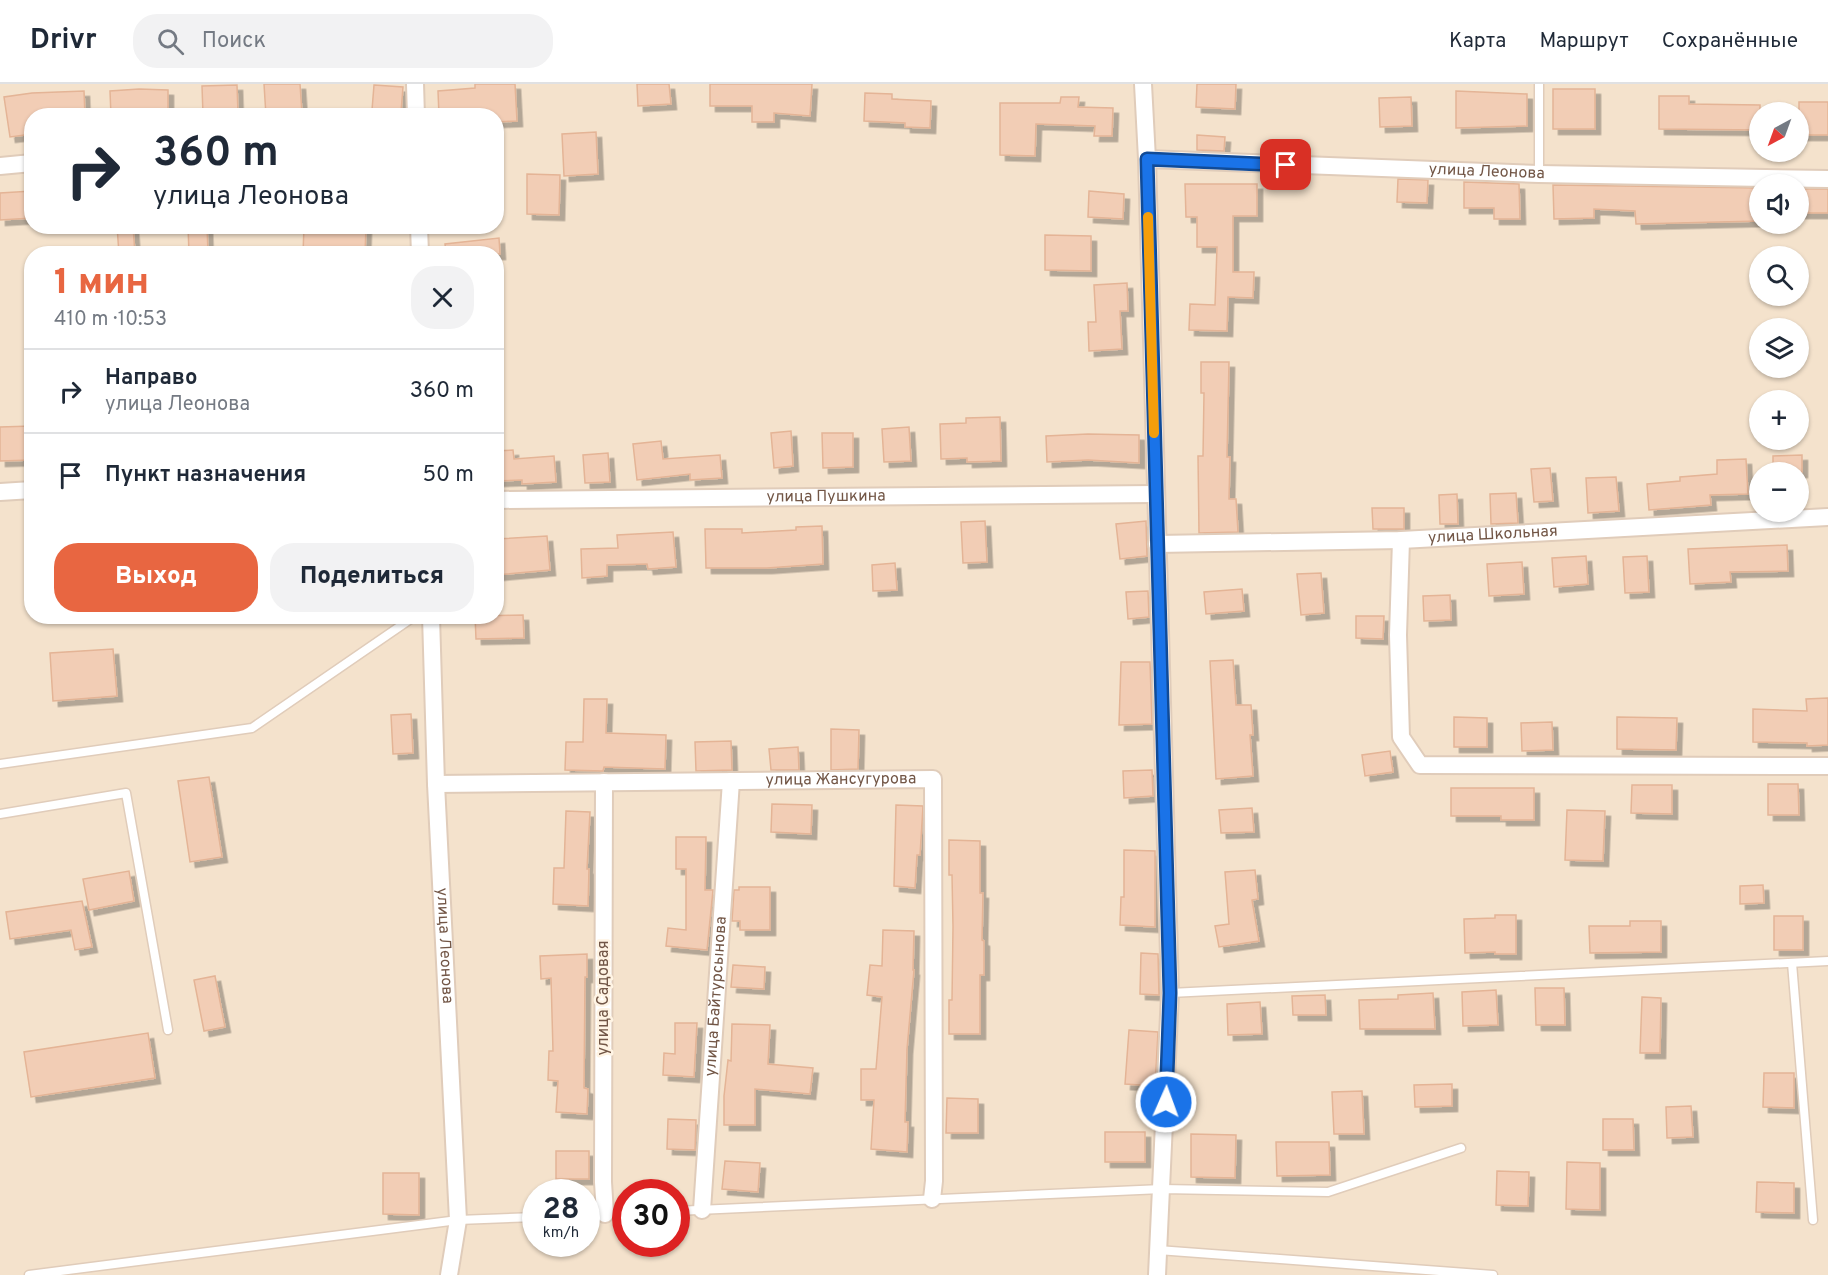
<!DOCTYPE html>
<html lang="ru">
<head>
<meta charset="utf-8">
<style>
  body { margin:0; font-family:Overpass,sans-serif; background:#f2f2f3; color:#1f2937; height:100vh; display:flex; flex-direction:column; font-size:22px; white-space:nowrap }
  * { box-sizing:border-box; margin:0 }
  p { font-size:20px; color:#747a83 }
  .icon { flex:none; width:33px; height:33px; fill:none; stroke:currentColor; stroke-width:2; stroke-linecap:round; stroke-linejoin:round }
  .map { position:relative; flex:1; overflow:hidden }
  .panel { position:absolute; left:24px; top:162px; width:480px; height:378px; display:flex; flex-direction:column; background:#fff; border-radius:24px; box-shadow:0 2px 4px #0004 }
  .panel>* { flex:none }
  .banner { position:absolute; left:24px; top:24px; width:480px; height:126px; border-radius:24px; box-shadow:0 2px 4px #0004; background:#fff; color:#1f2937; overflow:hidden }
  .needle { width:39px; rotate:221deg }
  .fabs { position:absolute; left:1749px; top:18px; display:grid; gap:12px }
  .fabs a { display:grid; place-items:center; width:60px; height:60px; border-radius:50%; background:#fff; box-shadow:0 2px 4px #0004; font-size:30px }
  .speed { position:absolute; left:522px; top:1095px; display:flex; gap:12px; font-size:30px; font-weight:700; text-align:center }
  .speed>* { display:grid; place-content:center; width:78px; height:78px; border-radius:50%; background:#fff; box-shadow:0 2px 4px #0004; line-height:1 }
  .speed small { font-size:15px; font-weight:400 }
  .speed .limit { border:9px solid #d22; background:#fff; color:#111 }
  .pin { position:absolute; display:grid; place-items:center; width:51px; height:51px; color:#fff; margin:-26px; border-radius:12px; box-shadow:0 3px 9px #0006 }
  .me { position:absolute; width:66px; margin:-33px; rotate:2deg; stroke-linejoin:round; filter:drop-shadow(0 0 4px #0008) }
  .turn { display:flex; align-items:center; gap:21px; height:126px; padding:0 30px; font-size:27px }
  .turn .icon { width:78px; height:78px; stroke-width:2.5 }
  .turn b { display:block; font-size:42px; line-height:51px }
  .round { display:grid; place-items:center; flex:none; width:63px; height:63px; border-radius:24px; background:#f2f2f3 }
  .overview { display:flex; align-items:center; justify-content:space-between; height:102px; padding:0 30px }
  h1 { font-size:36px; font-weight:800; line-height:45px; color:#e86641 }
  .primary-button { display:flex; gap:12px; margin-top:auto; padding:12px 30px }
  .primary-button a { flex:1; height:69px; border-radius:24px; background:#e86641; color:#fff; font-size:24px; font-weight:800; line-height:69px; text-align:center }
  .primary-button a+a { background:#f2f2f3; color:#1f2937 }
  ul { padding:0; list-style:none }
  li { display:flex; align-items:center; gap:18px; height:84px; padding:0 30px; border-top:2px solid #e0e1e3 }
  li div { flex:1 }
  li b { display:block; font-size:22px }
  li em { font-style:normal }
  header { display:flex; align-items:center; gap:36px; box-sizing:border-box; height:84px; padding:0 30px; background:#fff; border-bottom:2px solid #e0e1e3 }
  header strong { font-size:28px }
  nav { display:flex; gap:33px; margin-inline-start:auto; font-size:21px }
  .search { width:420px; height:54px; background:#f2f2f3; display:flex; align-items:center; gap:15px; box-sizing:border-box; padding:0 21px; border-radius:24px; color:#747a83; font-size:22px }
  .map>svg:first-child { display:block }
  .residential { fill:#f4e2cc; fill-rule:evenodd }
  .building { fill:#f2cdb5; stroke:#e4b496; stroke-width:1.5; filter:url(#shadow) }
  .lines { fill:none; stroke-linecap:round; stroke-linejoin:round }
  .service-casing { stroke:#e0ccba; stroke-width:11 }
  .minor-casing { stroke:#e0ccba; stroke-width:20 }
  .service { stroke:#fff; stroke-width:8 }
  .minor { stroke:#fff; stroke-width:16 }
  .route-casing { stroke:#114b97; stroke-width:15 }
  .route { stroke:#1a73e8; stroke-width:10 }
  .slow { stroke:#f59e0b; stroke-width:10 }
  .labels { text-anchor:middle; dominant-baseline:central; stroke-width:5; stroke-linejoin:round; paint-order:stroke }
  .street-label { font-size:16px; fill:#725646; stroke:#fff4e4 }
</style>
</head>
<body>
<header>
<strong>Drivr</strong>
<div class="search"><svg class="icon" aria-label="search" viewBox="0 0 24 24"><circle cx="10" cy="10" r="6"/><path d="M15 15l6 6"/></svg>Поиск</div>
<nav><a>Карта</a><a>Маршрут</a><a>Сохранённые</a></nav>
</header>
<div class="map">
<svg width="1828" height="1191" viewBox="0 0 1828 1191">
  <defs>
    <filter id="shadow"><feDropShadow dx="5.5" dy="5.5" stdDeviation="0" flood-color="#0004"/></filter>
  </defs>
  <rect width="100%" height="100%" fill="#fcf0de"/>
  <!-- residential -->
  <path class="residential" d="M0,0h1828v1191h-1828zM1760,28h38v40h-38zM32,32h464v110h-464zM1760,100h38v40h-38zM32,170h464v362h-464zM1760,172h38v40h-38zM1760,244h38v40h-38zM1760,316h38v40h-38zM1760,388h38v40h-38zM536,1108h50v52h-50zM626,1108h50v52h-50z"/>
  <!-- building -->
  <g class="building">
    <polygon points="264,0 300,0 302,30 266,32"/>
    <polygon points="475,0 515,0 517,37 496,38 496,32 439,32 438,7 475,4"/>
    <polygon points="637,0 669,0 671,20 638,22"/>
    <polygon points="710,0 812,0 810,32 774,29 774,38 752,38 752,22 710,22"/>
    <polygon points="1197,0 1236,0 1235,25 1196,23"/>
    <polygon points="237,1 238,30 203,31 202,2"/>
    <polygon points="374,1 403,3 401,28 372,26"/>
    <polygon points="139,5 168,6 168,32 111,32 110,7"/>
    <rect x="1553" y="5" width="42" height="40"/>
    <polygon points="84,7 85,32 32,32 32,50 10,53 4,13 32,9"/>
    <polygon points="1456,7 1527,10 1527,42 1456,44"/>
    <polygon points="865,9 892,10 892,15 931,17 930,44 905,43 905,39 864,37"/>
    <polygon points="1659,12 1689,12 1689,20 1760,21 1760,46 1659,45"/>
    <polygon points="1061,13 1079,13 1078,23 1113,24 1112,52 1094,52 1095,42 1036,40 1035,72 1000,71 1000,19 1060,19"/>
    <polygon points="1411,13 1412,42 1380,43 1379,14"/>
    <rect x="1799" y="18" width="29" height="33"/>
    <polygon points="596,48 598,90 564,92 562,50"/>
    <polygon points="1197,51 1225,53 1224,67 1197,66"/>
    <polygon points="527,90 560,91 559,131 527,130"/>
    <polygon points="1398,95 1428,96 1427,119 1397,118"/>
    <polygon points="1464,98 1519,100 1520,135 1494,135 1494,124 1464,124"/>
    <polygon points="1185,100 1257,100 1257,132 1233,132 1233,188 1254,188 1253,214 1228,213 1227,247 1189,246 1190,220 1215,221 1217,163 1197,163 1197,133 1186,133"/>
    <polygon points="1553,101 1760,104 1760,137 1636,140 1635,127 1594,125 1594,134 1554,135"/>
    <rect x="1798" y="105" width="30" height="24"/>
    <polygon points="32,107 32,134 0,136 0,109"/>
    <polygon points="1089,107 1124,110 1123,135 1088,133"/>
    <polygon points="117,142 133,142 135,170 119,170"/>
    <polygon points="188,142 207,142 208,170 189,170"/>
    <polygon points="304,142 366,142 365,170 303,170"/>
    <polygon points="1045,151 1091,152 1091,187 1045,186"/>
    <polygon points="499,154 500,170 446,170 445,160"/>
    <polygon points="1127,199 1128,227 1120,227 1122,265 1089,267 1088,238 1096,238 1094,201"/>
    <polygon points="1201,278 1229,278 1227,373 1230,373 1229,415 1236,415 1238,448 1199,449 1198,372 1203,372 1204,309 1201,309"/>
    <polygon points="1000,333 1001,377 967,378 967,374 941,375 940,340 966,339 966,334"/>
    <polygon points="32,342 32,376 0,377 0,343"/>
    <polygon points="909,343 911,377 884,378 882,345"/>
    <polygon points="791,347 793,382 774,384 771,349"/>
    <polygon points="822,349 853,349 853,383 823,384"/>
    <polygon points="1088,350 1139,351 1139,379 1088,376 1047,378 1046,352"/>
    <polygon points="661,357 663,375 720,371 722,394 690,396 690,390 637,396 633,360"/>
    <polygon points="513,366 514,375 554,372 556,398 522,400 522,396 496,397 496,367"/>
    <polygon points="608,369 610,398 585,399 583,371"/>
    <polygon points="1802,371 1802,388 1773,388 1773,372"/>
    <polygon points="1746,375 1748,410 1710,411 1711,421 1649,426 1647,400 1680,397 1680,393 1717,390 1717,376"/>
    <polygon points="1550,384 1553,417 1534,418 1531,385"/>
    <polygon points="1616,393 1619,427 1588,429 1586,394"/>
    <polygon points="1516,409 1518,439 1491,440 1490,410"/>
    <polygon points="1457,410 1458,440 1440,440 1439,411"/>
    <polygon points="1372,424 1404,424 1404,445 1373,445"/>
    <polygon points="985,437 987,478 963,479 961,438"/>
    <polygon points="1146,437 1147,472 1120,475 1116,440"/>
    <polygon points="822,442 823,480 767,484 706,484 705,445 742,445 742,449 796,446 796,443"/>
    <polygon points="673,448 676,483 648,485 647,480 607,481 607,492 582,494 581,465 618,464 617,451"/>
    <polygon points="547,452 550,486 496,491 496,455"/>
    <polygon points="1787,461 1788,487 1730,488 1731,498 1690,500 1688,465"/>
    <polygon points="1586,472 1588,500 1554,503 1552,474"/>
    <polygon points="1647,472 1649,508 1625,509 1623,473"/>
    <polygon points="1522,478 1524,510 1489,512 1487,480"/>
    <polygon points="895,479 897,506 873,507 872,481"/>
    <polygon points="1321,489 1324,529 1301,531 1297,490"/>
    <polygon points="1242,505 1244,527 1206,530 1204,508"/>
    <polygon points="1148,507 1149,533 1128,535 1126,508"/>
    <polygon points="1450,511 1451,536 1424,537 1423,512"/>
    <polygon points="523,531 524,554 476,555 475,532"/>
    <polygon points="1356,532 1384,532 1383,555 1356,554"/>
    <polygon points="113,565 117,612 53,617 50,569"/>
    <polygon points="1233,576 1236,621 1251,621 1253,651 1250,651 1253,692 1216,695 1210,577"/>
    <polygon points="1121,578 1150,578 1152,640 1119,641"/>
    <polygon points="1828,614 1828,661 1807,662 1807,659 1753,658 1753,625 1807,627 1806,615"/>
    <polygon points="584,615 607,615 606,649 666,651 665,685 604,683 603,687 565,686 566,658 583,658"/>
    <polygon points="411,630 413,669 393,670 391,631"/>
    <polygon points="1454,633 1487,634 1487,663 1454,663"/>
    <polygon points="1617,633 1677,634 1676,666 1617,665"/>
    <polygon points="1552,638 1553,666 1522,667 1521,639"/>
    <polygon points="831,645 859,646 858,685 831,686"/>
    <polygon points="731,657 732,686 696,687 695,658"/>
    <polygon points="798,663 799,686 771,686 769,665"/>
    <polygon points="1390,667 1393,688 1365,692 1362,671"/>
    <polygon points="1152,686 1153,712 1124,714 1123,687"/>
    <polygon points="209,693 222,773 190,778 178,697"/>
    <polygon points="1768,700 1798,700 1799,731 1768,731"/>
    <polygon points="1632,701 1672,701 1672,730 1631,729"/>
    <polygon points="1451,704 1534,704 1534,736 1501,736 1501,732 1451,732"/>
    <polygon points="772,720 812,721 811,750 771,748"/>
    <polygon points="896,721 923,722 920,771 917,771 915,804 894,802"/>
    <polygon points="1252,724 1254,748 1221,749 1219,726"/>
    <polygon points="1567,726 1605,727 1603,777 1565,776"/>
    <polygon points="566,727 590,728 587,785 589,785 588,822 553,820 554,784 564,784"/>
    <polygon points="676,753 706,753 705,806 713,806 707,866 666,862 668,844 686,846 686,785 676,785"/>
    <polygon points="949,756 980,757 980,809 983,809 982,856 984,857 984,891 980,891 980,950 949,950 949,916 952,916 953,843 952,791 949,791"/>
    <polygon points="1124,766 1155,767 1155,843 1120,841 1121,813 1124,813"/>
    <polygon points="1255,786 1258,815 1252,816 1259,857 1219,863 1215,842 1229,840 1225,788"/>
    <polygon points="129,787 134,817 89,826 83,795"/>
    <polygon points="1763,801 1764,819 1740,820 1740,802"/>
    <polygon points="739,803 770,803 770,846 740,846 740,837 732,837 734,806 739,806"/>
    <polygon points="82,817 92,863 75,866 71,846 10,855 6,828"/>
    <polygon points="1495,831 1516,831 1516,870 1495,870 1495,868 1465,869 1464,835 1495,834"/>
    <rect x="1774" y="832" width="29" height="34"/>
    <polygon points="1630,837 1661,837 1661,868 1590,869 1589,842 1630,842"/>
    <polygon points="883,846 914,847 913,886 914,886 907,965 905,1038 908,1038 907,1068 871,1065 874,1016 861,1016 861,985 876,985 882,913 867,911 870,881 882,882"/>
    <polygon points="1141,869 1158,870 1159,911 1140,910"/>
    <polygon points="587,870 587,893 585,893 584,1004 588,1005 587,1030 556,1028 558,997 548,996 549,967 553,967 551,894 541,895 540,872"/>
    <polygon points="733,881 765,883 764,905 731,903"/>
    <polygon points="215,892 225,943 204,947 194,896"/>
    <polygon points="1535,904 1564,904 1565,941 1536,941"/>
    <polygon points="1496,906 1498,941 1463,942 1462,908"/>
    <polygon points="1433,909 1435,945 1360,945 1359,916 1398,915 1398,911"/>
    <polygon points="1325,911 1326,931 1293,931 1292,912"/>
    <polygon points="1642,913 1661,914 1660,969 1640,969"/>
    <polygon points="1260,918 1262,950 1228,951 1227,920"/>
    <polygon points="675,939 697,939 694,993 663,991 664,969 675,970"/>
    <polygon points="732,940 770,941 768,980 813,984 810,1010 755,1005 755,1041 724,1041 724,1012 728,976 731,977"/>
    <polygon points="1129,946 1158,948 1155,1002 1125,1000"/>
    <polygon points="148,949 155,994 31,1013 24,968"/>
    <polygon points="1764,989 1794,989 1794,1024 1763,1023"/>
    <polygon points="1452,1000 1452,1022 1415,1023 1414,1001"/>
    <polygon points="1362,1007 1364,1050 1334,1050 1332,1008"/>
    <polygon points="947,1014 978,1015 978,1049 946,1049"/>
    <polygon points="1691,1022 1693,1053 1667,1054 1666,1023"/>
    <polygon points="668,1035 696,1036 695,1066 667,1065"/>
    <polygon points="1603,1035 1633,1035 1634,1066 1603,1066"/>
    <rect x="1105" y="1048" width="40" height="30"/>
    <polygon points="1191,1050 1236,1051 1235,1094 1191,1093"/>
    <polygon points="1276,1058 1329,1058 1330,1091 1277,1092"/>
    <rect x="556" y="1067" width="33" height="28"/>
    <polygon points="725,1077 760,1079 758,1108 722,1105"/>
    <polygon points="1567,1078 1600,1079 1600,1126 1566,1125"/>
    <polygon points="1497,1087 1529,1088 1528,1122 1496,1121"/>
    <polygon points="383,1089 419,1089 419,1131 383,1130"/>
    <polygon points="1757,1098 1794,1099 1794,1129 1756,1128"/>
  </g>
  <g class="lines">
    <defs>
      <g id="service">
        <polyline points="1539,0 1539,90"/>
        <polyline points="0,680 252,644 415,532"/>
        <polyline points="0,730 126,709 168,946"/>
        <polyline points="1792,879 1813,1136"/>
        <polyline points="1170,909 1828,877"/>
        <polyline points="676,1127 1162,1105 1328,1108 1461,1064"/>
        <polyline points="586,1131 626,1129"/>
        <polyline points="1158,1166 1493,1191"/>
        <polyline points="29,1191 458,1136 536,1133"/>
      </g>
      <g id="minor">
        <polyline points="415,0 416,32"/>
        <polyline points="1143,0 1147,75 1170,909 1157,1191"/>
        <path id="s1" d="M1147,75l392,15 289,5"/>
        <polyline points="0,82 32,79"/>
        <polyline points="419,142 420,170"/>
        <polyline points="0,408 32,406"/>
        <path id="s2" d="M496,416l659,-6"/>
        <polyline points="1401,456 1398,551 1401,653 1420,681 1828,682"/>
        <path id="s3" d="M1157,460l244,-4 427,-23"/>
        <path id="s4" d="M431,532l5,168 22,436 -9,55"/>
        <polyline points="604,698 603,1098 605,1130"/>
        <path id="s5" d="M436,700l497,-5 1,402 -2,18"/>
        <path id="s6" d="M702,1126l29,-429"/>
      </g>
    </defs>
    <!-- service casing -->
    <use href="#service" class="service-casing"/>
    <!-- minor casing -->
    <use href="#minor" class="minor-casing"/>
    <!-- service -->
    <use href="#service" class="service"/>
    <!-- minor -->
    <use href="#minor" class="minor"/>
  </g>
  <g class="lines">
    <defs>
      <polyline id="route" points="1166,1018 1170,909 1147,75 1286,81"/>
    </defs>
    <!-- route casing -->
    <use href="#route" class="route-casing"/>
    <!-- route -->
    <use href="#route" class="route"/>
    <!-- slow -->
    <polyline class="slow" points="1148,133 1154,349"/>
  </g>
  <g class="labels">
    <!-- street labels -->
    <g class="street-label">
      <text stroke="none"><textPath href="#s1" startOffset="340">улица Леонова</textPath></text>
      <text stroke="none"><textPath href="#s2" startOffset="330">улица Пушкина</textPath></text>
      <text stroke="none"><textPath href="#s3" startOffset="336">улица Школьная</textPath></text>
      <text stroke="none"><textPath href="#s5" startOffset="405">улица Жансугурова</textPath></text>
      <text stroke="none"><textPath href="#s4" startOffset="330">улица Леонова</textPath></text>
      <text stroke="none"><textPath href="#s6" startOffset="214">улица Байтурсынова</textPath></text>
      <text transform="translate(604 914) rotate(-90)">улица Садовая</text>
    </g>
  </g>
</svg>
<div class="fabs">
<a><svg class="needle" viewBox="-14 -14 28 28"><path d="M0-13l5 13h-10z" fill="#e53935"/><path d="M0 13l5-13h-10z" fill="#747a83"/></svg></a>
<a><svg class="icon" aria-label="sound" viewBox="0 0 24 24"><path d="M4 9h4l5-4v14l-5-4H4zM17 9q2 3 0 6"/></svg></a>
<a><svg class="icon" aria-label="search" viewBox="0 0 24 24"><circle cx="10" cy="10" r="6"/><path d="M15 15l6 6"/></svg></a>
<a><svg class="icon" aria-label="layers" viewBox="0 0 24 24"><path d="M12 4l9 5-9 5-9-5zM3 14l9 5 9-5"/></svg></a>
<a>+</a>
<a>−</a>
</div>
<div class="speed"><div>28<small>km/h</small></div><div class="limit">30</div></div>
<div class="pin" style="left:1286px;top:81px;background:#d93025"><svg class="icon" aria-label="arrive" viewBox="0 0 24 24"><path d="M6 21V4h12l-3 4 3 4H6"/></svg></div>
<svg class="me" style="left:1166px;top:1018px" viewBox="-20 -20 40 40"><circle r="17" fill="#1a73e8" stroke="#fff" stroke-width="3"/><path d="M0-11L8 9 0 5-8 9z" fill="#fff"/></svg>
<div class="banner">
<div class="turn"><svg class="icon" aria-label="right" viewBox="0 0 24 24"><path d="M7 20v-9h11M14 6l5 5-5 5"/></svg><div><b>360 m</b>улица Леонова</div></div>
</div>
<section class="panel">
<div class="overview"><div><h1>1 мин</h1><p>410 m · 10:53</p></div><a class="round"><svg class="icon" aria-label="close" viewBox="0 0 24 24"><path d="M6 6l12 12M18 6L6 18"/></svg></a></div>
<ul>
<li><svg class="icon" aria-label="right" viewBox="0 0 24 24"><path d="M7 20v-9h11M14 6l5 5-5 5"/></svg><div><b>Направо</b><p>улица Леонова</p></div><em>360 m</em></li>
<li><svg class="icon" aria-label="arrive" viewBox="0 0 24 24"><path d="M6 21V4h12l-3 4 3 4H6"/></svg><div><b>Пункт назначения</b></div><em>50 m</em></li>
</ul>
<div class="primary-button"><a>Выход</a><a>Поделиться</a></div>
</section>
</div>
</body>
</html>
